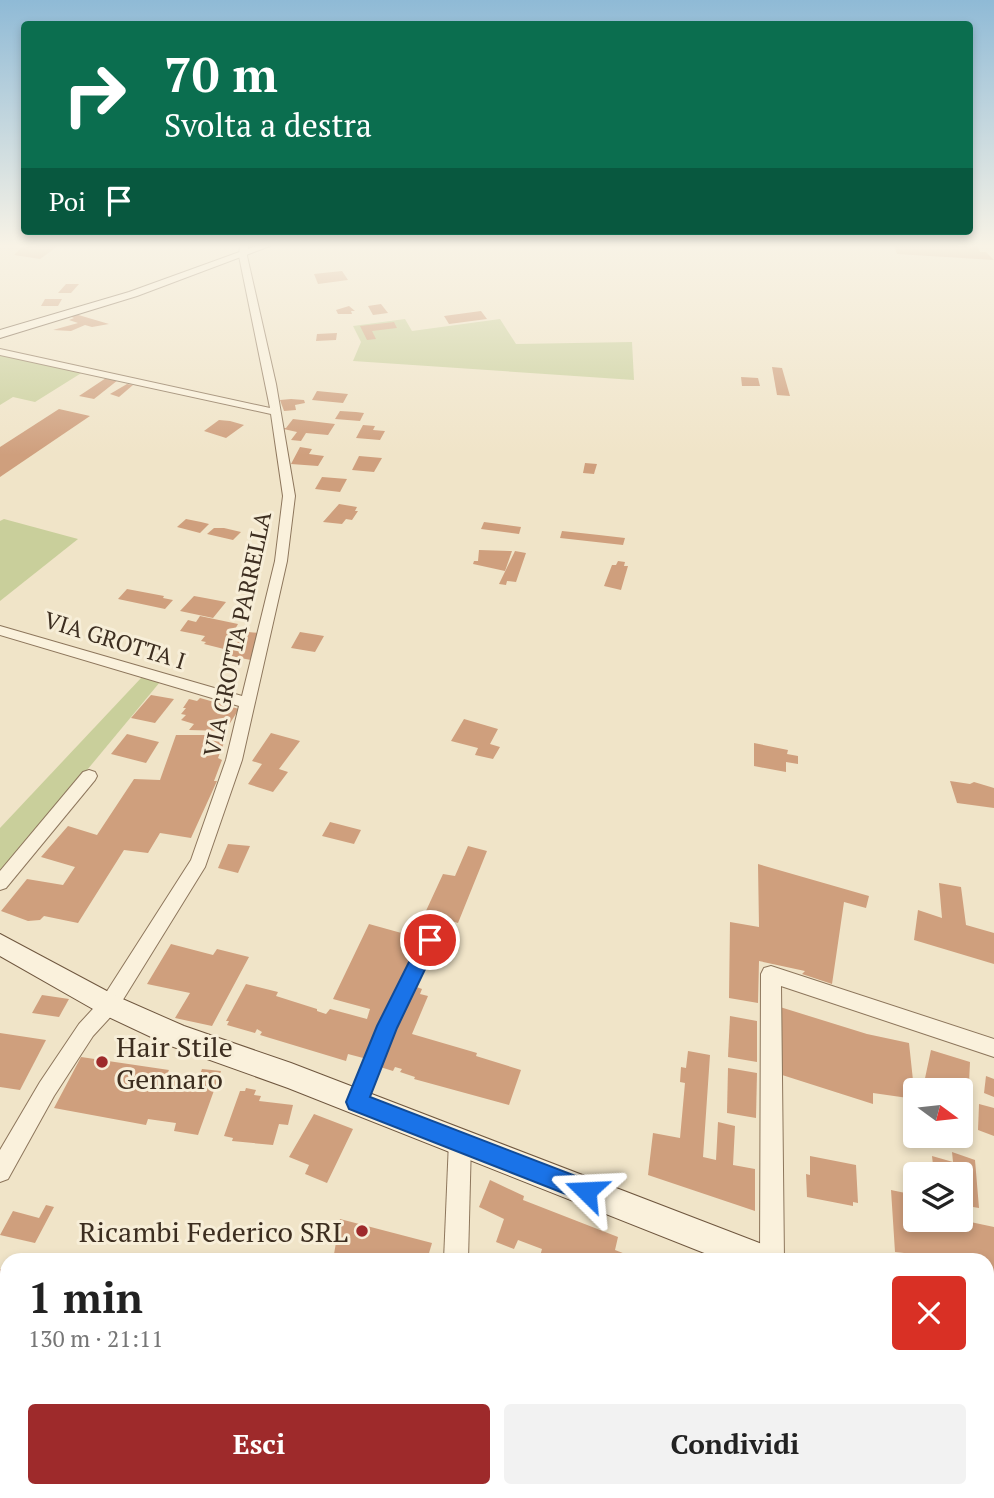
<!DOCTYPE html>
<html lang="it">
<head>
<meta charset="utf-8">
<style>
  body { margin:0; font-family:"PT Serif",serif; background:#f2f2f2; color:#222; height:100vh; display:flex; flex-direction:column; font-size:26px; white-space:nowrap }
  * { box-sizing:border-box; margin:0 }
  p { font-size:23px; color:#767676 }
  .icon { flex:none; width:38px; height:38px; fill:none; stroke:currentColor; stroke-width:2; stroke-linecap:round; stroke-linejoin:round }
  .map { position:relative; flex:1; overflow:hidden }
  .details { position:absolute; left:0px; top:1253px; width:994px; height:245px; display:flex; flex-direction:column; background:#fff; border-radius:21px 21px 0 0; box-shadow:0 4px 10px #0003 }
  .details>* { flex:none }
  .hud { position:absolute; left:21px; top:21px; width:952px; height:214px; border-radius:7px; box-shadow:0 4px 10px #0003; background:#0b6e4f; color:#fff; overflow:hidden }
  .needle { width:46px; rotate:105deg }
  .buttons { position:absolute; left:903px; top:1078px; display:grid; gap:14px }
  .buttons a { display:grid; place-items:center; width:70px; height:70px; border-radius:7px; background:#fff; box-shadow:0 4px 10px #0003; font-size:35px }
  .pin { position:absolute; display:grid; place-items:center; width:60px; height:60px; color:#fff; margin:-30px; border:4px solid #fff; border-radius:50%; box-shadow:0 2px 7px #0007 }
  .me { position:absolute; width:77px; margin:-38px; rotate:291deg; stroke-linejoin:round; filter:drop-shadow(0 0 5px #0008) }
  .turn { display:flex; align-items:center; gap:24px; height:147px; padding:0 28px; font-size:32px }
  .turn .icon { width:91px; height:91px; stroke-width:2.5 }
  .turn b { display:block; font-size:49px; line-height:60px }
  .then { display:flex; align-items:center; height:66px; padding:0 28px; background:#0003; gap:14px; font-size:26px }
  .round { display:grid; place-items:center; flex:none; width:74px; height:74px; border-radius:7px; background:#f2f2f2 }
  .headline { display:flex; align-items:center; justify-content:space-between; height:119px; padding:0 28px }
  h1 { font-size:42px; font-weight:600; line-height:52px }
  .button { display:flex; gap:14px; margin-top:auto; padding:14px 28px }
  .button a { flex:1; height:80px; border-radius:7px; background:#9e2a2b; color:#fff; font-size:28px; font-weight:600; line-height:80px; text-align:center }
  .button a+a { background:#f2f2f2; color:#222 }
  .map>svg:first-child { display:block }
  .green { fill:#c9cf9b }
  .building { fill:#cf9f7d }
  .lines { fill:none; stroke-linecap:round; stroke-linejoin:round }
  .lane-far1-casing { stroke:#8d765c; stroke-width:11 }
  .lane-casing { stroke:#8d765c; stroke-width:14 }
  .street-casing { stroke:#8d765c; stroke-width:2 }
  .secondary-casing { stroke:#6f573f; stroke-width:2 }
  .lane-far1 { stroke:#faf1dc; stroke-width:10 }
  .lane { stroke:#faf1dc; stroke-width:12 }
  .street { fill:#faf1dc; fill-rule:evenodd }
  .secondary { fill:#faf1dc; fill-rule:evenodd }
  .route { fill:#1a73e8; stroke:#114b97; stroke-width:2 }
  .poi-dot { fill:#9e2a2b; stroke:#f7eed8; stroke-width:2.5 }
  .labels { text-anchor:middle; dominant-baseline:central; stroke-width:6; stroke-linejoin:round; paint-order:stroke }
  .street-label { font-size:23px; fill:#3d2e20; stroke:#f7eed8 }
  .near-poi-label { font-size:28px; fill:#3d2e20; stroke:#f7eed8; text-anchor:start }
</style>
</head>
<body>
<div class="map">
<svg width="994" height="1498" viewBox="0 0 994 1498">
  <rect width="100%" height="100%" fill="#f0e4c8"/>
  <!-- green -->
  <g class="green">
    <polygon points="405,319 412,331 500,319 516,344 632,342 634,380 353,361 361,342 353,326"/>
    <polygon points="0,354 83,372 35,402 13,397 0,405"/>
    <polygon points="4,519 78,539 0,601 0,521"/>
    <polygon points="142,677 160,682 0,875 0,828"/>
  </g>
  <!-- building -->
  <g class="building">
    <polygon points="58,246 40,259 14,255 22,247"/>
    <polygon points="894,246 977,246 980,252 986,252 994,260 897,254"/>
    <polygon points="342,271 348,280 318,284 314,274"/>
    <polygon points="66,284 79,284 71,293 58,293"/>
    <polygon points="45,299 62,299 58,306 41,306"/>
    <polygon points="381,304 388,313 373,315 368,306"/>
    <polygon points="349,306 355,311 351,311 352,314 338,314 336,310"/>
    <polygon points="481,311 487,319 449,324 444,316"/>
    <polygon points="75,314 109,324 92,327 85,325 71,331 53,330 78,323 69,320 74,318 69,316"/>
    <polygon points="394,322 397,328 372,331 376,339 367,340 360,326"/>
    <polygon points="337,333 336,340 316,341 317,334"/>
    <polygon points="772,367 782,368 790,396 777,395"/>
    <polygon points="741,377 758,378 760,386 742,386"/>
    <polygon points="106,378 118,380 94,399 79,396"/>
    <polygon points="127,384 133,385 119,397 110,394"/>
    <polygon points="317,391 348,394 343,403 312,400"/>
    <polygon points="291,399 304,400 305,403 295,405 296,410 284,411 280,400"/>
    <polygon points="59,409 90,416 0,477 0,447"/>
    <polygon points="340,411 356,412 364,413 360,421 335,419"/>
    <polygon points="293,419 335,424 328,435 306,433 301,441 291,440 297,432 279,428 286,428"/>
    <polygon points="219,420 230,421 244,425 226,438 204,431"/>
    <polygon points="363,425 375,426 373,430 385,431 380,440 356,438"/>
    <polygon points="300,447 312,449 309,454 324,456 318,466 291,464"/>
    <polygon points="359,456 382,458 374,472 352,470"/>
    <polygon points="585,463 597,464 594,474 583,473"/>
    <polygon points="322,477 347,479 340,492 315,489"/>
    <polygon points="339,504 357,507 355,511 358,511 352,520 346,519 342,524 323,522"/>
    <polygon points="186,519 201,522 209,524 200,533 177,527"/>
    <polygon points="484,522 521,527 519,534 481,529"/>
    <polygon points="214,528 224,528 241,532 233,540 207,534"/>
    <polygon points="562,531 599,535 625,538 623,545 560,538"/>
    <polygon points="479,550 512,551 505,571 473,564 474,561 478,561"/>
    <polygon points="515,551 526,553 516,582 507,581 506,585 499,584"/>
    <polygon points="618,561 625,562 624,566 628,566 621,590 604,586 612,565 616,565"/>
    <polygon points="127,589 164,596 163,598 173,600 165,609 118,599"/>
    <polygon points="194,596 205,598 226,602 213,618 180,611"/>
    <polygon points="200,616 238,624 224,649 204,644 206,642 201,641 205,636 180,631 188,620 196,622"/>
    <polygon points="248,632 259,633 251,660 230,656 242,634"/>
    <polygon points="300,632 324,636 315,652 291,648"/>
    <polygon points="151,695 174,699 155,723 131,718"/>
    <polygon points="200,698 239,709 225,731 189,730 194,724 181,720 186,715 181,714 186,708 183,708 189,699 197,701"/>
    <polygon points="464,719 498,729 490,744 500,747 493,759 475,755 478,748 451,741"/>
    <polygon points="271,733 300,741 279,769 288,772 273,792 248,784 262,764 252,761"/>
    <polygon points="127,734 159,742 146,763 111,754"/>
    <polygon points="176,735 227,735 218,758 222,760 214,781 217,781 191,838 160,833 148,853 124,850 78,923 44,916 40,920 28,921 1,911 27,879 63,885 75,867 41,857 68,826 97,835 134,779 160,780"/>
    <polygon points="754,743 788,750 787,754 798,756 798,764 786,762 786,772 754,766"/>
    <polygon points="950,781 970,784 974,782 994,788 994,808 957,803"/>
    <polygon points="330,822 361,830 354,844 322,836"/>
    <polygon points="228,844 250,846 238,873 218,868"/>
    <polygon points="468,846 487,851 458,923 425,913 443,874 455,876"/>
    <polygon points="758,864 869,896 866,908 844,902 832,984 802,974 805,971 759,961 758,1003 729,998 730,922 759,927"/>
    <polygon points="939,883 961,887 966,925 994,933 994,964 914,940 918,910 942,918"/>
    <polygon points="369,924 423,939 367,1059 348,1054 346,1061 260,1035 262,1032 257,1029 255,1033 227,1025 229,1021 226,1021 246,984 278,992 276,996 317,1009 317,1011 326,1014 330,1009 367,1019 370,1009 333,999"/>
    <polygon points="171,944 213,955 217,949 249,957 212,1026 175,1018 190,993 147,984"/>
    <polygon points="411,985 422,989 420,994 428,996 412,1034 477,1053 476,1056 521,1070 509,1105 414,1079 415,1077 400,1072 402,1069 395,1067 393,1071 377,1066 390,1037 386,1035"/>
    <polygon points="42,995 69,999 59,1017 32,1013"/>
    <polygon points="780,1007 867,1034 909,1043 915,1099 873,1093 873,1104 779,1074"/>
    <polygon points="730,1016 757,1021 757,1062 728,1057"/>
    <polygon points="0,1033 46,1040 20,1090 0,1087"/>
    <polygon points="931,1050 970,1062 969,1083 965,1082 963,1115 961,1090 931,1090 931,1085 924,1083"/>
    <polygon points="688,1051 710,1055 703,1157 716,1160 718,1122 735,1126 733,1165 755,1169 755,1211 648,1175 653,1133 680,1138 685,1083 680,1082 681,1067 686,1068"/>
    <polygon points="81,1057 169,1070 165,1079 197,1083 202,1069 221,1071 198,1135 174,1131 176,1123 148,1119 146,1125 54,1108"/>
    <polygon points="728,1068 757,1073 756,1118 727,1113"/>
    <polygon points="986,1076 994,1079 994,1097 984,1093"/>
    <polygon points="246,1088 256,1090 254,1095 261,1096 259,1101 293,1105 288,1125 279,1124 273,1145 232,1141 233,1138 224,1136 240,1091 245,1091"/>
    <polygon points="979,1104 994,1108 994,1136 978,1130"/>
    <polygon points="314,1114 353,1129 327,1183 305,1174 309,1165 289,1157"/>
    <polygon points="952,1152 975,1160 979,1208 961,1205 961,1174 934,1174 932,1156 953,1162"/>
    <polygon points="810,1156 856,1165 858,1203 853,1202 853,1206 807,1197 806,1174 810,1175"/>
    <polygon points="490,1180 524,1196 523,1200 618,1237 615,1250 641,1260 539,1260 542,1249 518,1240 514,1249 496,1242 504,1219 479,1207"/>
    <polygon points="891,1190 915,1195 915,1220 961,1220 994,1227 994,1289 987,1289 987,1260 932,1260 932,1256 895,1252"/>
    <polygon points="46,1205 54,1207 35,1243 0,1235 13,1211 39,1218"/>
    <polygon points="340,1219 432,1243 427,1260 333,1260"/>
    <polygon points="0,1269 7,1271 7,1302 4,1301 0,1309"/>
    <polygon points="0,1325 7,1328 7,1371 0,1384"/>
    <polygon points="987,1378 994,1380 994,1452 987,1451"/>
    <polygon points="375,1491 373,1498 327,1498 307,1492"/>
    <rect x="660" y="1491" width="65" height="7"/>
    <polygon points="792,1491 838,1491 840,1498 793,1498"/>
    <polygon points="900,1491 933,1491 935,1498 902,1498"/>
  </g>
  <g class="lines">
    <defs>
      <polyline id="lane-far1" points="358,1099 387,1026 430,940"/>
      <polyline id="lane" points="987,1310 994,1313"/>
      <g id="street">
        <polygon points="240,246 248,246 247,256 276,384 295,496 287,561 242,760 205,867 116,1011 93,1036 54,1096 8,1179 0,1182 0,1150 40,1082 79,1024 102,999 191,860 226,760 239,706 0,635 0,626 242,696 275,561 283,496 271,414 0,355 0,349 270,408 239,256"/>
        <polygon points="89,770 95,772 97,776 95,780 6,888 0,890 0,871 83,772"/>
        <polygon points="771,966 994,1039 994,1057 781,986 784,1260 760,1260 761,974 764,968"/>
        <polygon points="460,1130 468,1134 471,1141 468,1260 444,1260 449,1141 452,1134"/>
        <rect x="438" y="1491" width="28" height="7"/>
      </g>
      <g id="secondary">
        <polygon points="256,246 270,246 137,296 0,338 0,330 129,292"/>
        <polygon points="0,934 118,997 184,1026 291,1063 762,1244 773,1249 778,1260 722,1260 288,1088 168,1045 100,1013 0,956"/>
        <polygon points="987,1327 994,1329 994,1363 987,1361"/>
      </g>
    </defs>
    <!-- lane-far1 casing -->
    <use href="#lane-far1" class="lane-far1-casing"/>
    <!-- lane casing -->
    <use href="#lane" class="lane-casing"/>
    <!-- street casing -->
    <use href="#street" class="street-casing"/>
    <!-- secondary casing -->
    <use href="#secondary" class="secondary-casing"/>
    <!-- lane-far1 -->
    <use href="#lane-far1" class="lane-far1"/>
    <!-- lane -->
    <use href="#lane" class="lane"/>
    <!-- street -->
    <use href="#street" class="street"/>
    <!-- secondary -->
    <use href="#secondary" class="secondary"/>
  </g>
  <!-- sky -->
  <linearGradient id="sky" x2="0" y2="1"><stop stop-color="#8fbad6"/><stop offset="0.54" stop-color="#f8f3e6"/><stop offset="1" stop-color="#f8f3e6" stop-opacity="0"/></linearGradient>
  <rect width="994" height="455" fill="url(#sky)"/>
  <!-- route -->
  <polygon class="route" points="430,932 436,934 439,940 397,1028 370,1097 594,1183 597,1191 594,1199 586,1202 349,1109 346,1102 377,1026 423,934"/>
  <!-- markers -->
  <g class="poi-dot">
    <circle cx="102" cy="1062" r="7"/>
    <circle cx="362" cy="1231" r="7"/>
  </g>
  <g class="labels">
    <!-- street labels -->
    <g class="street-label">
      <text transform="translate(237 634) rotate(-78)">VIA GROTTA PARRELLA</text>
      <text transform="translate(115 640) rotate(17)">VIA GROTTA I</text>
    </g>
    <!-- near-poi labels -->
    <g class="near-poi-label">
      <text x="116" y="1046">Hair Stile<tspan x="116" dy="32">Gennaro</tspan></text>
      <text x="348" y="1231" text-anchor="end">Ricambi Federico SRL</text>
    </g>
  </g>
</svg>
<div class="buttons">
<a><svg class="needle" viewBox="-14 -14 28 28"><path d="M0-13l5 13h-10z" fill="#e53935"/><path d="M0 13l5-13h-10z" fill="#767676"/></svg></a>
<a><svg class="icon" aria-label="layers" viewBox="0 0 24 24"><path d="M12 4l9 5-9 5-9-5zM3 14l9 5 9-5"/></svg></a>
</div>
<div class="pin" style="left:430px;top:940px;background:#d93025"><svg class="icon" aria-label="arrive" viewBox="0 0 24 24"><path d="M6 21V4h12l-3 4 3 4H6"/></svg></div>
<svg class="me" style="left:586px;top:1191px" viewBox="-20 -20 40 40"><path d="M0-17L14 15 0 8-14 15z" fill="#1a73e8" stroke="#fff" stroke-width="4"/></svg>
<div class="hud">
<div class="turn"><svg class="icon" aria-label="right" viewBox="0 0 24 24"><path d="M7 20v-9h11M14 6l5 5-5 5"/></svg><div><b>70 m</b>Svolta a destra</div></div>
<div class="then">Poi<svg class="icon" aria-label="arrive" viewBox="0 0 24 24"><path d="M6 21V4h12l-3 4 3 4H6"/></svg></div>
</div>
<section class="details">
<div class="headline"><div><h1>1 min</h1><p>130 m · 21:11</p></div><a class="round" style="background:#d93025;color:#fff"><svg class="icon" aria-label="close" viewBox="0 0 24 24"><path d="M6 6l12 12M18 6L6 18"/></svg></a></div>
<div class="button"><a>Esci</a><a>Condividi</a></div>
</section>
</div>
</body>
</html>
